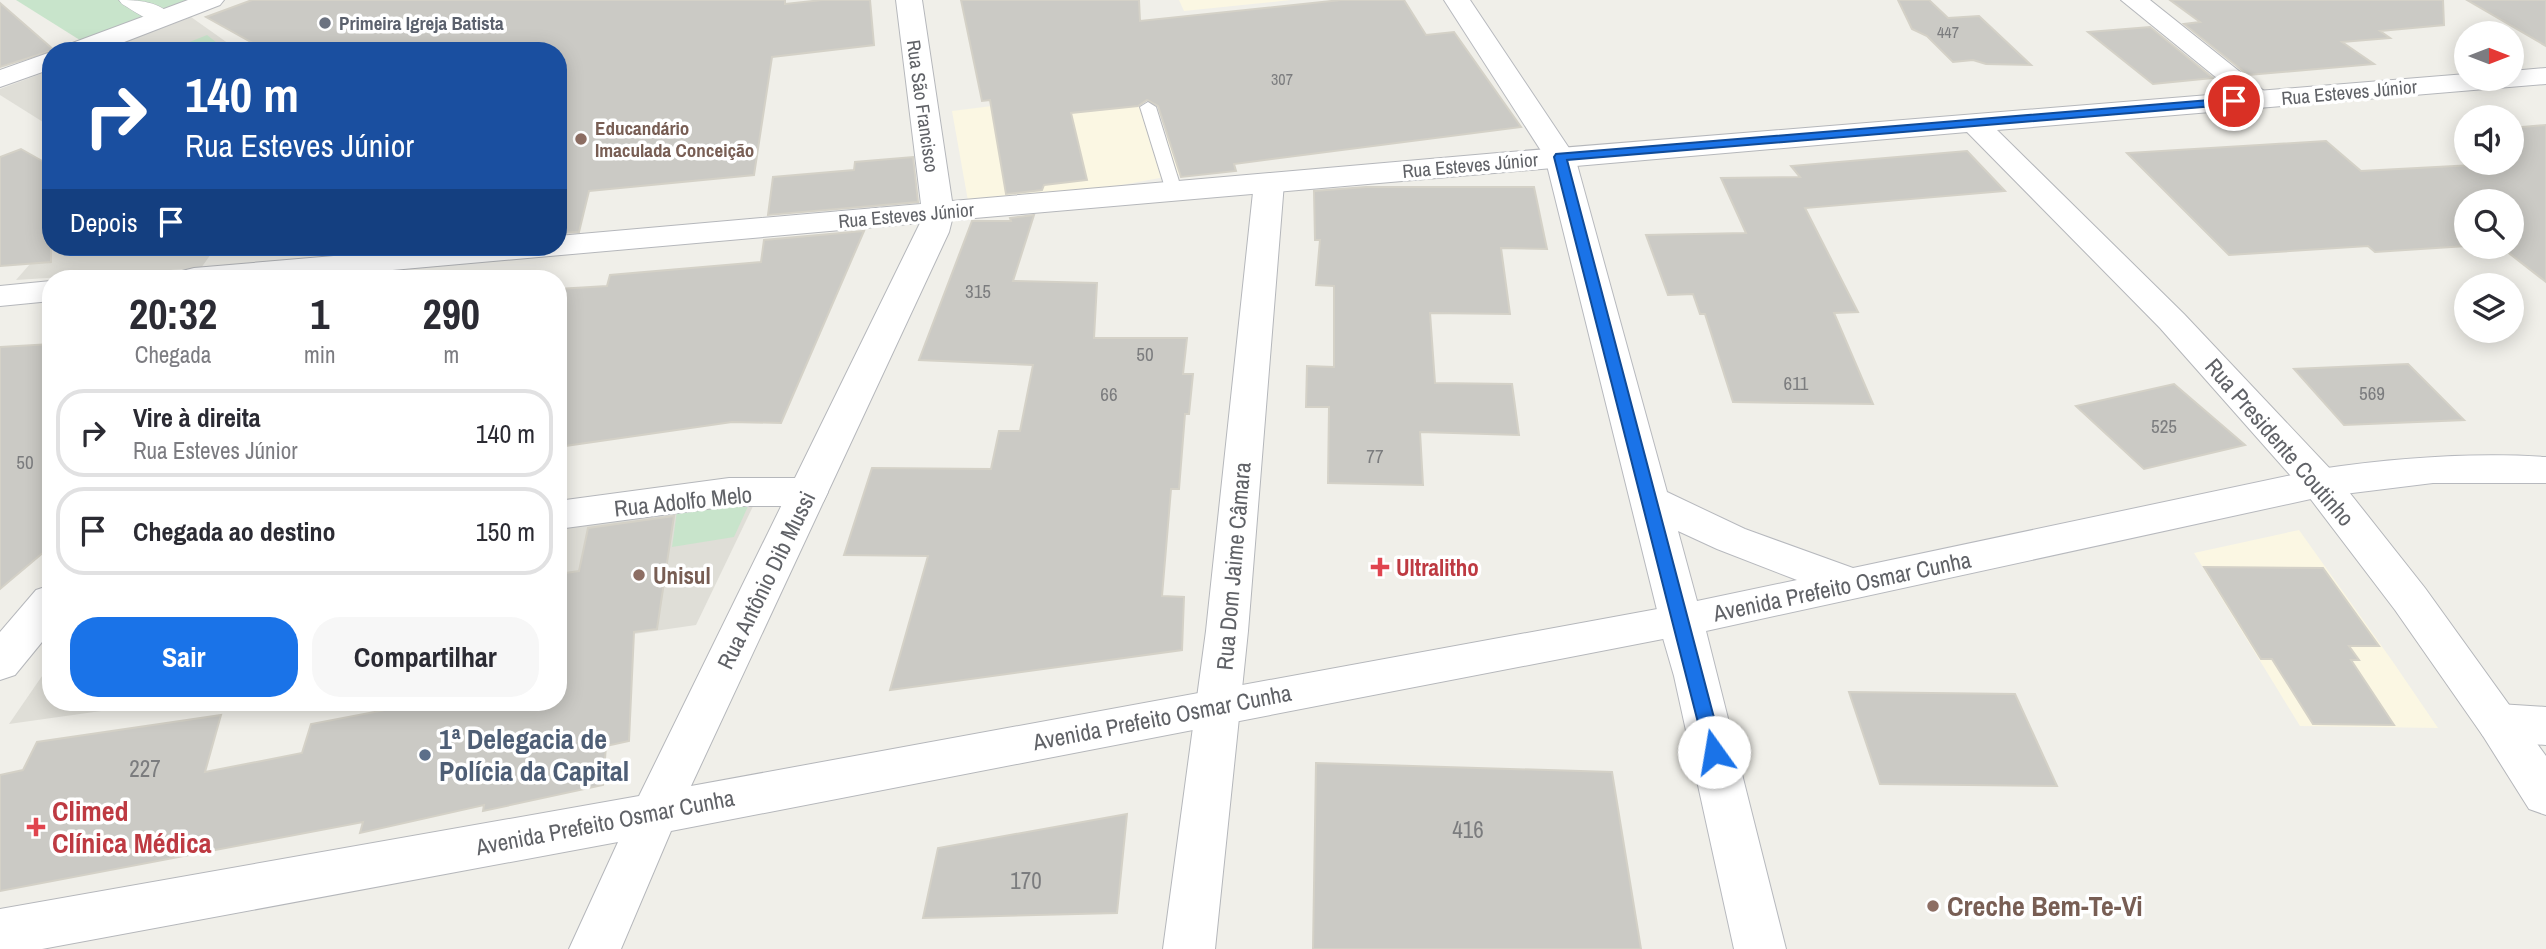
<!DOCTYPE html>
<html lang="pt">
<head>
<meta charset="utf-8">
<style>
  body { margin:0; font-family:"Archivo Narrow",sans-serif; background:#f7f7f7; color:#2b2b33; height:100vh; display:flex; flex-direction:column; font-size:26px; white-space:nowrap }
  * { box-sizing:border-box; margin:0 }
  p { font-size:23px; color:#7c7c81 }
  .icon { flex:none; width:38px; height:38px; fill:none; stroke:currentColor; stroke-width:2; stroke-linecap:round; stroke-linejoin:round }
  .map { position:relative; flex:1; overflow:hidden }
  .details { position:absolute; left:42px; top:270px; width:525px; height:441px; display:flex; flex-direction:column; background:#fff; border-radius:28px; box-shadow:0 4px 18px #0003 }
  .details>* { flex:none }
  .hud { position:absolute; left:42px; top:42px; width:525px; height:214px; border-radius:28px; box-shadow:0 4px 18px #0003; background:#1a4fa0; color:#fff; overflow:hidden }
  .needle { width:46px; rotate:90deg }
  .buttons { position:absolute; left:2454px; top:21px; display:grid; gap:14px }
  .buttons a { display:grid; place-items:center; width:70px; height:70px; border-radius:50%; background:#fff; box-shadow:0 4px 18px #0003; font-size:35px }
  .pin { position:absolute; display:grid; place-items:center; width:60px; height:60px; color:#fff; margin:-30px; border:4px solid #fff; border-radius:50%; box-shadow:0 2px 7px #0007 }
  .me { position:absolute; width:77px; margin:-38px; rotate:347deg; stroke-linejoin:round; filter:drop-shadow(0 0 5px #0008) }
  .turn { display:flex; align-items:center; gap:24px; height:147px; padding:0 28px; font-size:32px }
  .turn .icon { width:91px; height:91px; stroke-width:2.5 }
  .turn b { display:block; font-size:49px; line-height:60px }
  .then { display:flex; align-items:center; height:66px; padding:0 28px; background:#0003; gap:14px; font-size:26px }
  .eta { display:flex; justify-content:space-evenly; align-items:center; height:119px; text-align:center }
  .eta b { font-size:42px; font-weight:800; line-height:49px }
  .action { display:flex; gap:14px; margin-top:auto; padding:14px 28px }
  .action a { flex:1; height:80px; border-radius:28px; background:#1a73e8; color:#fff; font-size:28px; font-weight:800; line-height:80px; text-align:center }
  .action a+a { background:#f7f7f7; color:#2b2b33 }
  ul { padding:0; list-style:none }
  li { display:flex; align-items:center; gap:21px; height:88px; margin:0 14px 10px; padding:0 14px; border:4px solid #e1e1e2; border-radius:28px }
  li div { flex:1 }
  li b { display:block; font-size:26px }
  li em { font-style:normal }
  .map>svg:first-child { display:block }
  .commercial { fill:#fbf7e3 }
  .education { fill:#dfded7 }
  .green { fill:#c8e4cb }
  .building { fill:#cbcac5; stroke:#d4d1c7; stroke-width:2 }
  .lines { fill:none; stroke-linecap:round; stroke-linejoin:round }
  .service-casing { stroke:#b5b7bb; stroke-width:2 }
  .pedestrian-casing { stroke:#b5b7bb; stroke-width:1 }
  .minor-casing { stroke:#b5b7bb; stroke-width:2 }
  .tertiary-casing { stroke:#b5b7bb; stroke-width:2 }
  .secondary-casing { stroke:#b7b9be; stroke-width:2 }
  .service { fill:#fff; fill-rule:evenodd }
  .pedestrian { fill:#fff; fill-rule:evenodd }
  .minor { fill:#fff; fill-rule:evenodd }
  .tertiary { fill:#fff; fill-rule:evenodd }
  .secondary { fill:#fff; fill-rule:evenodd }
  .route { fill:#1a73e8; stroke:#114b97; stroke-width:2 }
  .worship-dot { fill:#6b7280; stroke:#fff; stroke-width:2.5 }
  .education-dot { fill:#8d6e63; stroke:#fff; stroke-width:2.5 }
  .health-dot { fill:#e0444e; stroke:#fff; stroke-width:2.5 }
  .service-dot { fill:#5c6f8a; stroke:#fff; stroke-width:2.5 }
  .labels { text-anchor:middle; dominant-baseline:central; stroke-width:7; stroke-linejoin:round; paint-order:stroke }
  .far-number-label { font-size:16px; fill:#7b7c7e }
  .far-worship-label { font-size:19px; font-weight:bold; fill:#5b616d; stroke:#fff; text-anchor:start }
  .far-street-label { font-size:19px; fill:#606267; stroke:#fff }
  .far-education-label { font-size:19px; font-weight:bold; fill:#785e54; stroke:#fff; text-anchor:start }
  .number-label { font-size:19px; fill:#7b7c7e }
  .street-label { font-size:23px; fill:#606267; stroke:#fff }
  .health-label { font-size:23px; font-weight:bold; fill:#be3a42; stroke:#fff; text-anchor:start }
  .education-label { font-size:23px; font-weight:bold; fill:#785e54; stroke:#fff; text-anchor:start }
  .near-number-label { font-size:23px; fill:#7b7c7e }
  .near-service-label { font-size:28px; font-weight:bold; fill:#4e5e75; stroke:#fff; text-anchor:start }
  .near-health-label { font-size:28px; font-weight:bold; fill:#be3a42; stroke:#fff; text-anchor:start }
  .near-education-label { font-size:28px; font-weight:bold; fill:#785e54; stroke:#fff; text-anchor:start }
</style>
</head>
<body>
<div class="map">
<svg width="2546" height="949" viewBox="0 0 2546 949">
  <rect width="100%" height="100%" fill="#f0efe9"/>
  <!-- commercial -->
  <g class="commercial">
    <polygon points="1179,0 1291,0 1184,11"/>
    <polygon points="1081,95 1087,112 1151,105 1162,139 1224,132 1240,163 1106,188 968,201 952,111"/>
    <polygon points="2299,530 2393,662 2438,728 2300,726 2194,553"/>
  </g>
  <!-- education -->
  <g class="education">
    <polygon points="191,17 239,51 101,51"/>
    <polygon points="51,70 51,127 0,95 0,89"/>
    <polygon points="51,240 51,247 216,247 201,268 16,280"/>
    <polygon points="756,500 696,625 558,645 558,524"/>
    <polygon points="51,663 51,702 165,702 9,724"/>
  </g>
  <!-- green -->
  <g class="green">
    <polygon points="16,0 195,0 83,42"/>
    <polygon points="207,35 227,51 167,51"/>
    <polygon points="750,502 734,537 672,547 677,511"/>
  </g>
  <!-- building -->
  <g class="building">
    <polygon points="252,0 785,0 785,4 822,0 870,0 874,45 772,57 754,175 589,191 579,232 558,233 558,51 267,51 206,17"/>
    <polygon points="961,0 1139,0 1140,21 1341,0 1404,0 1426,35 1454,32 1521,127 1234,164 1236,171 1181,177 1158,106 1147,100 1138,106 1071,113 1087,180 1044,185 1042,190 1006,194 990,100 982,101"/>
    <polygon points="1898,0 1929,0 1948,18 1979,16 2031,65 1986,64 1973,60 1953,62 1927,36 1912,29"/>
    <polygon points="2170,0 2443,0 2444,25 2380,31 2390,38 2342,42 2374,64 2248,75 2184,24 2200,22"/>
    <polygon points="2467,0 2546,0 2546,46"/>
    <polygon points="0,3 54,50 0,67"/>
    <polygon points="2150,27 2213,78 2153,84 2088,32"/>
    <polygon points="2546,125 2546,282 2501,247 2511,247 2511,201 2466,201 2466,246 2375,252 2368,246 2229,255 2127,153 2326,141 2361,171 2511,163 2511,128"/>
    <polygon points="21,149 51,166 51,262 0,266 0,157"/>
    <polygon points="1967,151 2005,191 1805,208 1858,312 1834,313 1873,404 1733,402 1705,314 1700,314 1693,294 1668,295 1646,235 1746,233 1721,178 1800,177 1791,166"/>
    <polygon points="913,157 918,202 768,215 773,177 854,170 855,162"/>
    <polygon points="1366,187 1534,187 1547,249 1501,248 1510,314 1430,313 1435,383 1512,384 1519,435 1420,432 1423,485 1328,483 1329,407 1306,407 1307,366 1334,367 1334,286 1316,285 1320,240 1315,240 1314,191"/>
    <polygon points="1034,215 1013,281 1097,283 1094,338 1187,338 1183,374 1193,374 1189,414 1185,414 1179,489 1171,489 1162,596 1184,597 1182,650 890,690 928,556 844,555 872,468 991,469 999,431 1020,431 1033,365 919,360 972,221 1011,221 1010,218"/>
    <polygon points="864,231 781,423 732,422 558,447 558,289 607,286 610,275 761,262 764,240"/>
    <polygon points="51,344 51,546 0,589 0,347"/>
    <polygon points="2408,364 2464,420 2344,425 2294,369"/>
    <polygon points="2174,384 2245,445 2144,469 2076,406"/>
    <polygon points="674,516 657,629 634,632 629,741 606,746 603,785 483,811 484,805 360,833 363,822 0,891 0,775 23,770 37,742 221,715 205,772 302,753 311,724 385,710 387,702 558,702 558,574 579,571 588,528"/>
    <polygon points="2204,567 2323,568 2379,646 2349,646 2359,660 2351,660 2394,725 2313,724 2272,659 2261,659"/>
    <polygon points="1849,692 2015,694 2057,786 1880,784"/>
    <polygon points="1316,763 1612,772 1641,949 1313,949"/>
    <polygon points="1127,814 1117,913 923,918 938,848"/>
  </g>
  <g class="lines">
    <defs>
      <polygon id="service" points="1148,102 1156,107 1182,191 1180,195 1168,195 1166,191 1140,107"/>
      <path id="pedestrian" d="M119,0c19,0 41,1 55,18l-4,4c-16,5 -34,-10 -48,-18z"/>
      <g id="minor">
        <polygon points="2121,0 2150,0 2274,99 2270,105 2260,107 2250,105"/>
        <polygon points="1269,174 1280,177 1284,183 1248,631 1215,949 1163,949 1206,631 1254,183 1258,177"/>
        <polygon points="729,478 809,478 823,482 828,492 823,502 809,506 729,506 558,529 558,501"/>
        <polygon points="51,585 51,631 15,675 0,680 0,632 36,590"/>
        <polygon points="2499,704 2546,707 2546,745 2499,742 2483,736 2476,723 2483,710"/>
      </g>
      <g id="tertiary">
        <polygon points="188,0 224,0 220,5 101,51 63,51 67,45"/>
        <polygon points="896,0 922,0 952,201 1498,153 2466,74 2466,79 2511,79 2511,71 2546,68 2546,84 1997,130 2184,314 2334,473 2425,588 2546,756 2546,815 2529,809 2483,736 2395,610 2306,493 2160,328 1967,132 952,220 949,232 691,786 1679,605 1694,609 1700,621 1694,633 671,831 621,949 569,949 618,842 42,949 0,949 0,909 639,796 920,223 303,278 178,278 182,271 194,268 439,247 558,247 558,236 921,204"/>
        <polygon points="51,52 51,69 0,87 0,70"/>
        <polygon points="51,281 51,301 0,306 0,286"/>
      </g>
      <path id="secondary" d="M1444,0h26l105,157 92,335 78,37 108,39 467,-99c75,-11 150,-17 226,-12v26h-113l-113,14 -614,134 80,318h-52l-60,-273 -16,-55 1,-3 -114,-461zM1678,531l39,18 80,31 -100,21z"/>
    </defs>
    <!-- service casing -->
    <use href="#service" class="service-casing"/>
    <!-- pedestrian casing -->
    <use href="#pedestrian" class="pedestrian-casing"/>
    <!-- minor casing -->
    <use href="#minor" class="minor-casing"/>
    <!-- tertiary casing -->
    <use href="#tertiary" class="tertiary-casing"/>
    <!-- secondary casing -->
    <use href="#secondary" class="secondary-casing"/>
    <!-- service -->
    <use href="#service" class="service"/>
    <!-- pedestrian -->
    <use href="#pedestrian" class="pedestrian"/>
    <!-- minor -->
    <use href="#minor" class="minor"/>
    <!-- tertiary -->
    <use href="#tertiary" class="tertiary"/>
    <!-- secondary -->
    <use href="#secondary" class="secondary"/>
  </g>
  <!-- route -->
  <polygon class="route" points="2234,98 2238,99 2238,104 1567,160 1723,752 1720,758 1714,760 1707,758 1554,157 1556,154"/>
  <!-- markers -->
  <circle class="worship-dot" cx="325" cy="23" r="7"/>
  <g class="education-dot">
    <circle cx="581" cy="139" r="7"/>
    <circle cx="639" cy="575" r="7"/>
    <circle cx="1933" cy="906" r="7"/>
  </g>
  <g class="health-dot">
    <path d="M1376.5 556.5h7v7h7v7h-7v7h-7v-7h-7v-7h7z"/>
    <path d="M32.5 816.5h7v7h7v7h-7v7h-7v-7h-7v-7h7z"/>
  </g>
  <circle class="service-dot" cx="425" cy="755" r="7"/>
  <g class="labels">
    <!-- far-number labels -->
    <g class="far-number-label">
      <text x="1948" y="32">447</text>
      <text x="1282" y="79">307</text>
    </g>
    <!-- far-worship labels -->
    <g class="far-worship-label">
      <text x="339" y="23">Primeira Igreja Batista</text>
    </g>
    <!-- far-street labels -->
    <g class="far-street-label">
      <text transform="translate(2349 92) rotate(-5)">Rua Esteves Júnior</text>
      <text transform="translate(923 106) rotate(82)">Rua São Francisco</text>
      <text transform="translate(1470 165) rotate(-5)">Rua Esteves Júnior</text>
      <text transform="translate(906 215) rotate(-5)">Rua Esteves Júnior</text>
    </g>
    <!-- far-education labels -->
    <g class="far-education-label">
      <text x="595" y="128">Educandário<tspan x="595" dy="22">Imaculada Conceição</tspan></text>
    </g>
    <!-- number labels -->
    <g class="number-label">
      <text x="978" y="291">315</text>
      <text x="1145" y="354">50</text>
      <text x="1796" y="383">611</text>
      <text x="2372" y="393">569</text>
      <text x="1109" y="394">66</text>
      <text x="2164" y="426">525</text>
      <text x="1375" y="456">77</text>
      <text x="25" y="462">50</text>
    </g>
    <!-- street labels -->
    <g class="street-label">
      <text transform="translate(2280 442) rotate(49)">Rua Presidente Coutinho</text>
      <text transform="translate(683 501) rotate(-6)">Rua Adolfo Melo</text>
      <text transform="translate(1233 566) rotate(-85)">Rua Dom Jaime Câmara</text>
      <text transform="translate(766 580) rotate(-64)">Rua Antônio Dib Mussi</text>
      <text transform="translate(1842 586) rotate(-12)">Avenida Prefeito Osmar Cunha</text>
      <text transform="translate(1162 717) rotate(-11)">Avenida Prefeito Osmar Cunha</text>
      <text transform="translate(605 822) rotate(-11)">Avenida Prefeito Osmar Cunha</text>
    </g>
    <!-- health labels -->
    <g class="health-label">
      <text x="1396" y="567">Ultralitho</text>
    </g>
    <!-- education labels -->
    <g class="education-label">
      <text x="653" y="575">Unisul</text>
    </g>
    <!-- near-number labels -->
    <g class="near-number-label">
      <text x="145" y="768">227</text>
      <text x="1468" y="829">416</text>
      <text x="1026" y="880">170</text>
    </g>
    <!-- near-service labels -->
    <g class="near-service-label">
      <text x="439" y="739">1ª Delegacia de<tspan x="439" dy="32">Polícia da Capital</tspan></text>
    </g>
    <!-- near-health labels -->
    <g class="near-health-label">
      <text x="52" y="811">Climed<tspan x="52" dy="32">Clínica Médica</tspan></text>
    </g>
    <!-- near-education labels -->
    <g class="near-education-label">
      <text x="1947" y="906">Creche Bem-Te-Vi</text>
    </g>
  </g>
</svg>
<div class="buttons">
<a><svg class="needle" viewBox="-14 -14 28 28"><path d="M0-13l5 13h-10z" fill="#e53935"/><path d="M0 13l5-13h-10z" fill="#7c7c81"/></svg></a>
<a><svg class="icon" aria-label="sound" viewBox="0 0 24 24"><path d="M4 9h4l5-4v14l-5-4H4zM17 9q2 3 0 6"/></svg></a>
<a><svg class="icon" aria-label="search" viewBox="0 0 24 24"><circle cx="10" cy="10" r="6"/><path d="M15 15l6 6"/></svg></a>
<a><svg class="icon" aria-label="layers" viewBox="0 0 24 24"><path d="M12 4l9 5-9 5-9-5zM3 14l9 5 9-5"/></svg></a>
</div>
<div class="pin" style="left:2234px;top:101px;background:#d93025"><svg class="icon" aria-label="arrive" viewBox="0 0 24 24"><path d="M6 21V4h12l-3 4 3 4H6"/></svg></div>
<svg class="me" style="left:1714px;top:752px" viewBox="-20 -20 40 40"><circle r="19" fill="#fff"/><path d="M0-13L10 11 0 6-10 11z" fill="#1a73e8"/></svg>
<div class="hud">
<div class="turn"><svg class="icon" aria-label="right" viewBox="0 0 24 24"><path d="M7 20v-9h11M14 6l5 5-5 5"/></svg><div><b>140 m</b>Rua Esteves Júnior</div></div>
<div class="then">Depois<svg class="icon" aria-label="arrive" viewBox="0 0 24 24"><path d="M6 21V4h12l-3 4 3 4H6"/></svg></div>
</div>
<section class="details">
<div class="eta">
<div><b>20:32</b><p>Chegada</p></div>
<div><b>1</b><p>min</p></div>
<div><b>290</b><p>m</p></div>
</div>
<ul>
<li><svg class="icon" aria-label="right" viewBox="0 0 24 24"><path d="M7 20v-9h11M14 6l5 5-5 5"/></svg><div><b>Vire à direita</b><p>Rua Esteves Júnior</p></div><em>140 m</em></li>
<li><svg class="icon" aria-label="arrive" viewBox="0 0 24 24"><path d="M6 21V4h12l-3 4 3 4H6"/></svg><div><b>Chegada ao destino</b></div><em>150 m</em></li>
</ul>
<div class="action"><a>Sair</a><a>Compartilhar</a></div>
</section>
</div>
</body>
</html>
